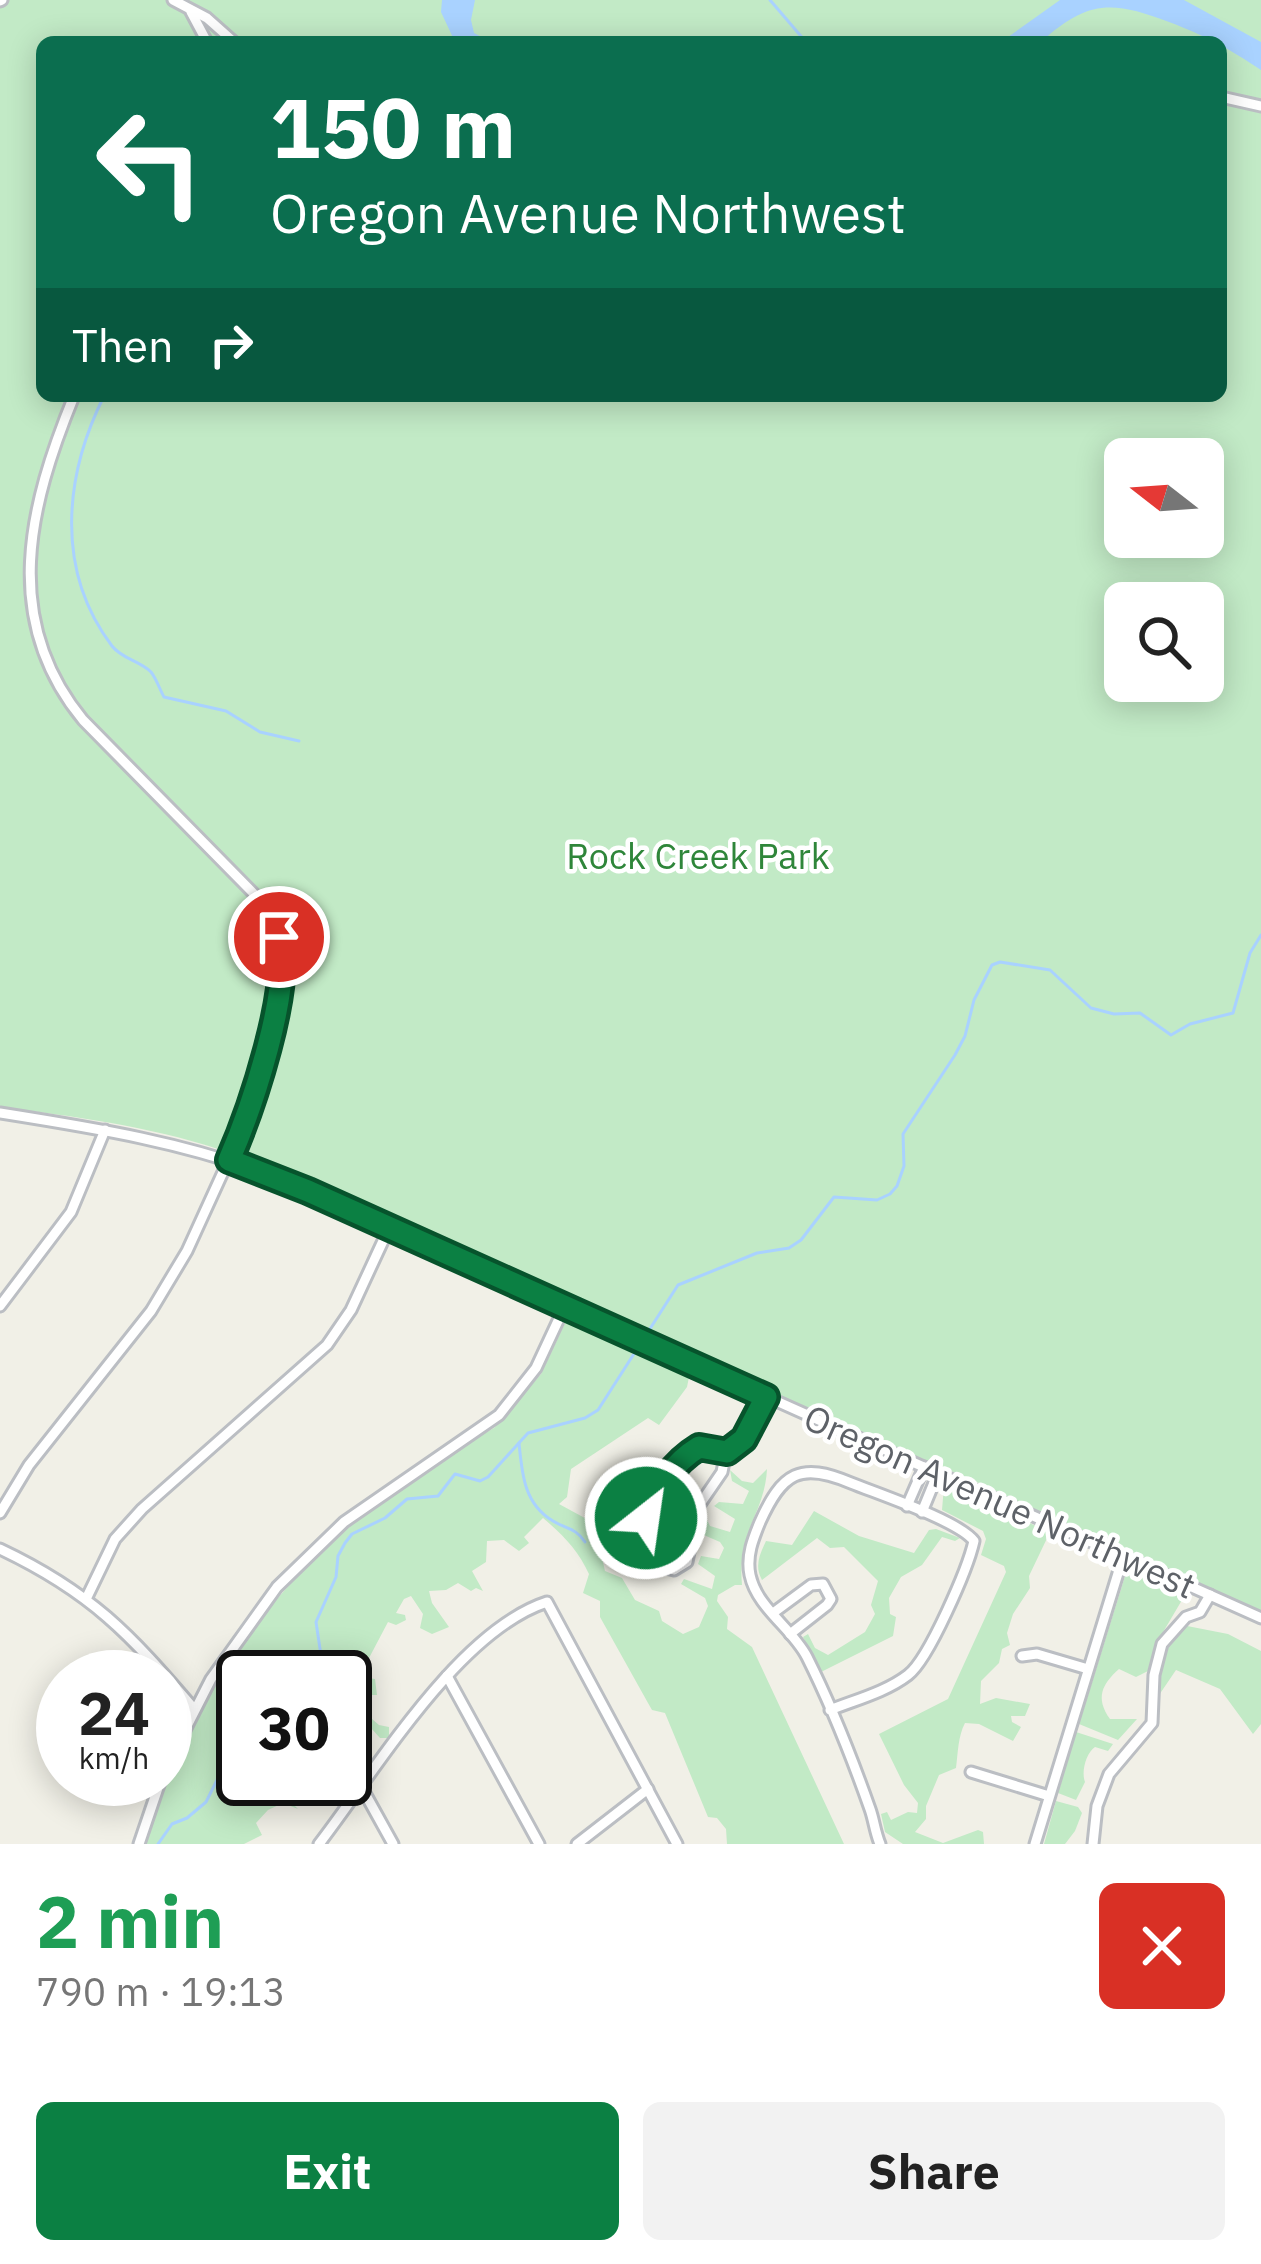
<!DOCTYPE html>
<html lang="en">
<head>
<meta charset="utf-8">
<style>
  body { margin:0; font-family:"IBM Plex Sans",sans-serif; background:#f2f2f2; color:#222; height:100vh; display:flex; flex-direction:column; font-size:45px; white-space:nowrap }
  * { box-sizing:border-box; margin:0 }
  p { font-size:39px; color:#767676 }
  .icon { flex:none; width:66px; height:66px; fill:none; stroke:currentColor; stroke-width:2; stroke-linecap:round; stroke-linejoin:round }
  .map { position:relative; height:1844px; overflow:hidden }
  .panel { display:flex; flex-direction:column; background:#fff; flex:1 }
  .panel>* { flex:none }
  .hud { position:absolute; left:36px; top:36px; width:1191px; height:366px; border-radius:18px; box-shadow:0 6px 30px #0003; background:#0b6e4f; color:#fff; overflow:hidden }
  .needle { width:78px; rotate:287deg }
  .fabs { position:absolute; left:1104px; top:438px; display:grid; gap:24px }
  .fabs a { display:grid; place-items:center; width:120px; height:120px; border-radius:18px; background:#fff; box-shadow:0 6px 30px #0003; font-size:60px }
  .speed { position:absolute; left:36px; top:1650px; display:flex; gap:24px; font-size:60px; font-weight:700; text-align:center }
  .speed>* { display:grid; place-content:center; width:156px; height:156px; border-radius:50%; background:#fff; box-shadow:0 6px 30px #0003; line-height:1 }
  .speed small { font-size:30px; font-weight:400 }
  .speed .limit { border:6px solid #111; border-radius:18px; background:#fff; color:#111 }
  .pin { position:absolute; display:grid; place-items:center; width:102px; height:102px; color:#fff; margin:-51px; border:6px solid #fff; border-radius:50%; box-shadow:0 3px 12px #0007 }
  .me { position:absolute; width:132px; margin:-66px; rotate:30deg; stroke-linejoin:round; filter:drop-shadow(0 0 9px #0008) }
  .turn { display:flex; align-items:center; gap:42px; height:252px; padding:0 36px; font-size:54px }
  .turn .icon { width:156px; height:156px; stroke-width:2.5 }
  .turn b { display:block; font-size:84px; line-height:102px }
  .then { display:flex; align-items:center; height:114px; padding:0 36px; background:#0003; gap:24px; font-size:45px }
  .round { display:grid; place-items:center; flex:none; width:126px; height:126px; border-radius:18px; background:#f2f2f2 }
  .overview { display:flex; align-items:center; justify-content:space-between; height:204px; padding:0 36px }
  h1 { font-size:72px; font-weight:700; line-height:90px; color:#1e9e55 }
  .action { display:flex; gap:24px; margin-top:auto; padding:24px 36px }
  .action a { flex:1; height:138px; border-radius:18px; background:#0b8043; color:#fff; font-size:48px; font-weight:700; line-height:138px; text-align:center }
  .action a+a { background:#f2f2f2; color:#222 }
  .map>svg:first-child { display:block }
  .green { fill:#c2eac6; fill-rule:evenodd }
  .water { fill:#a9d2ff }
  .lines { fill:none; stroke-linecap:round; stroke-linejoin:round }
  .stream { stroke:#a9d2ff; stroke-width:3 }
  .minor-casing { stroke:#bbbec3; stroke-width:15 }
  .minor { stroke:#fff; stroke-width:9 }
  .route-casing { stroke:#07532c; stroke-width:30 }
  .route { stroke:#0b8043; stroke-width:21 }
  .labels { text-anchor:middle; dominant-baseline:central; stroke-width:9; stroke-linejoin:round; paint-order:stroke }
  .park-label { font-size:36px; fill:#2f863a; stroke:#fff }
  .street-label { font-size:36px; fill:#5e6268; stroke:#fff }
</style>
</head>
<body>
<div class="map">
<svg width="1261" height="1844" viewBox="0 0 1261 1844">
  <rect width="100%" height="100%" fill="#f1f0e7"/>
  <!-- green -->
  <g class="green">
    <path d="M0,0h1261v1613l-201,-90 -74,-37 -234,-100 -62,-14 -3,15 -28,38 -11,-7 -77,51 -4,28 -8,7 35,19 11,48 17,7 13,22 24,11 3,10 21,13 16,-7 9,-21 -3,-8 -24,-14 3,-5 28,10 3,-13 -17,-12 3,-8 18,3 5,-11 -4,-6 -21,-9v-9l7,-6 4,8 20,6 5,-13 -21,-13 5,-4 24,2 6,-13 -17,-10 -2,-11 12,11 11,2 14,-14c-2,44 -30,62 -25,116h-7l-17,10 -1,6 11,16 -1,12 25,18 92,197h-117l-1,-15 -9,-11 -9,-1 -43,-104 -13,-3 -4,-7 -48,-86v-16l-17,-8 6,-19c-11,-24 -26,-39 -46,-56l-19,19 5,6 -10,8 -15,-11 -17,1 -1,21 -14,9 11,20 -7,-3 -5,3 -13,-8 -12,7 -17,1 3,12 17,24 -17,7 -12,-6 3,-14 -12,-18 -7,3 -8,14 9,2 1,5 -10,5 -8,-3 -29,55 16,2 2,16h-13l-7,11 22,19 10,2v11h-9l-18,-20 -17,3v-44h-102v102h62l-3,4 4,8 -10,5 -4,-2 -4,5 10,10 -15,-6 -15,7 -12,13 6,12 -18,9h-99l22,-73 45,-88 49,-66 67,-76 103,-77 63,-36 47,-54 33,-70c-114,-51 -238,-116 -356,-155 -70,-23 -146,-33 -218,-42zM42,42h1179v354h-1179zM1125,459h78v78h-78zM1125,603h78v78h-78z"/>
    <path d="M944,1486l106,46 -21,44 1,12 -17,26 -6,19 3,12 -8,4 -3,14 -18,18 -1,23 16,-6 34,6 -5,12h-14l1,6 9,5 -8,14 -34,-17 -14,-1c-7,13 -7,30 -9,45l-17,7 -13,31v13l-11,13 28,11 35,-13 5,2 1,12h-81l-18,-12 -4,-18 6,-2 4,8 17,-8 9,1 1,-10 -14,-18 -25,-51 69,-35 58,-127 -2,-6 -23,-11 5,-16 -3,-8 -41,-21z"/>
    <path d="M814,1511l45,25 55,17 15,-23 7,-1 24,9 -5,3 -13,-4 -20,28 -21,12 -12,21 1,16 6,3 -3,19 -72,36 -18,-35 5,-3 7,14 13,7 37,-23 10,-18 -4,-9 7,-24 -34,-34 -14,1 -13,-10 -55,42c-8,-14 -2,-26 4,-39l26,4z"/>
    <path d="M1133,1569l38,18 11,13 -26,44 -8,27 -12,6 -17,-8c-17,15 -24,29 -9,50h27l-19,21 -39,-16 47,-151z"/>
    <polygon points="1182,1625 1228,1634 1261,1651 1261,1724 1253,1734 1220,1689 1176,1670 1157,1698 1162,1658"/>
    <polygon points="345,1732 348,1746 363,1755 370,1766 352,1792 335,1779 345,1779"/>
    <path d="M1076,1732l37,12 -5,7 -13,-4c-9,6 -14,25 -10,35l-9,18 -18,-7z"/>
    <polygon points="1056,1801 1078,1807 1082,1813 1075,1831 1065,1844 1044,1844"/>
  </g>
  <!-- water -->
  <g class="water">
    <polygon points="442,0 475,0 471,20 474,33 491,42 455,42 441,12"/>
    <path d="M1060,0h124l77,42v28c-33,-22 -55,-34 -92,-48 -57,-22 -82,-22 -128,20h-40z"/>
  </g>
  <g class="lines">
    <!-- stream -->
    <g class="stream">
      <polyline points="770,0 806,42"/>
      <path d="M104,396c-40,80 -49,175 8,250 10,13 28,15 39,26 5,6 9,18 13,25l62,14 34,21 39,9"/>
      <path d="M519,1443c3,31 5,61 34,78 13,8 23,7 32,21"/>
      <polyline points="316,1677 322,1662 316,1622 336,1577 338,1556 345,1543 352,1534 385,1518 407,1499 438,1496 455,1474 480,1481 488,1477 528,1433 585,1418 598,1410 678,1285 757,1253 789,1248 801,1240 834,1197 877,1200 890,1194 897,1186 904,1166 903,1134 955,1055 965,1036 974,1000 992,965 1000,962 1050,970 1091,1008 1114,1014 1140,1013 1171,1035 1190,1024 1233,1013 1250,953 1261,935"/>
      <polyline points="158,1844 172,1824 187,1818 206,1802 221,1772 243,1757"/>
    </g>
    <defs>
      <g id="minor">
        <polyline points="173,0 207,18 234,42"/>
        <polyline points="0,1 2,0"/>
        <polyline points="191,12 207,42"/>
        <polyline points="1221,97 1261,106"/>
        <path d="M0,1113c95,15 188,30 278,65l983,440"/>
        <polyline points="0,1306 71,1212 105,1130"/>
        <path d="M726,1452c-8,-3 -18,-8 -27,-5 -38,11 -72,89 -41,119l16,4 13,-8 11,-55 24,-35 4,-20 21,-18 19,-37"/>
        <polyline points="907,1506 924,1467"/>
        <polyline points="922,1512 938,1473"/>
        <path d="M0,1513l29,-48 122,-154 36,-60 47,-103 49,-160 -1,-43 -20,-43 -179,-182c-83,-101 -54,-214 -9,-324"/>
        <path d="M0,1549c91,43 130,85 194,160"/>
        <polyline points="87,1597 115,1539 142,1509 327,1345 351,1310 389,1228"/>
        <polyline points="773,1613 811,1585 823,1584 831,1599 827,1605 790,1634"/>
        <polyline points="1022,1656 1037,1654 1088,1669"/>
        <polyline points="447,1676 539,1844"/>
        <path d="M830,1710c25,-10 56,-18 78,-35 21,-16 60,-107 66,-134 -15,-20 -96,-47 -123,-58 -51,-22 -69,-10 -91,39 -7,17 -14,34 -10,53 7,33 42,53 57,82 24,48 45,101 63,152 4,11 5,23 10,35"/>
        <polyline points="165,1769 211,1679 277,1587 344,1522 499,1415 536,1368 564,1308"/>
        <polyline points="971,1772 1049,1796"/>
        <polyline points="362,1788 393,1844"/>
        <polyline points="139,1844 161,1779"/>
        <path d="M319,1844c57,-74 139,-213 228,-242l130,242"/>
        <polyline points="577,1844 648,1789"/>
        <polyline points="1035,1844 1123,1557"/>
        <polyline points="1093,1844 1097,1806 1109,1774 1152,1723 1154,1675 1162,1644 1186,1617 1200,1612 1210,1595"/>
      </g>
    </defs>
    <!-- minor casing -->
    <use href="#minor" class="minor-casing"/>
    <!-- minor -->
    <use href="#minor" class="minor"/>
  </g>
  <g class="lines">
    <defs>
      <path id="route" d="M279,937c14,50 -28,173 -50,223l79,31 458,206 -22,42 -17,13 -28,-5c-25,15 -45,43 -53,71"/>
    </defs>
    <!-- route casing -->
    <use href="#route" class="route-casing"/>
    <!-- route -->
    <use href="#route" class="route"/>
  </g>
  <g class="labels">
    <!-- park labels -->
    <g class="park-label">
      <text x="698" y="855">Rock Creek Park</text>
    </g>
    <!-- street labels -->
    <g class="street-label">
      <text transform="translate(1000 1501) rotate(24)">Oregon Avenue Northwest</text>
    </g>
  </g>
</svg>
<div class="fabs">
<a><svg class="needle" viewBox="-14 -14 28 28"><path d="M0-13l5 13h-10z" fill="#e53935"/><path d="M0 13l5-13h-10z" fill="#767676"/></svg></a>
<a><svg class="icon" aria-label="search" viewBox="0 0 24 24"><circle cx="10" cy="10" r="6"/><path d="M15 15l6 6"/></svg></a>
</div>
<div class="speed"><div>24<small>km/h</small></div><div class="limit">30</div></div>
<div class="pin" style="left:279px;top:937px;background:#d93025"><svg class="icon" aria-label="arrive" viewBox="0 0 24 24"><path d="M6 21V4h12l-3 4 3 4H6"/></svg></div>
<svg class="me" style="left:646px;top:1518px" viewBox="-20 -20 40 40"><circle r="17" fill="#0b8043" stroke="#fff" stroke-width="3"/><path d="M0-11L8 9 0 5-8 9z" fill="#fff"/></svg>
<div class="hud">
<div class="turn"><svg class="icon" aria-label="left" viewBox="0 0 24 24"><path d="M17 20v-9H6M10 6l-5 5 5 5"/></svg><div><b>150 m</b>Oregon Avenue Northwest</div></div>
<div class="then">Then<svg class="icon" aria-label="right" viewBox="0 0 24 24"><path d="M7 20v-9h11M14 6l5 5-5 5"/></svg></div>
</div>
</div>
<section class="panel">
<div class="overview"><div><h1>2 min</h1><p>790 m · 19:13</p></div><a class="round" style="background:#d93025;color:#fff"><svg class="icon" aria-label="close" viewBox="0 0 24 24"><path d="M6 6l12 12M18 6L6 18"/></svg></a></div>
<div class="action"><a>Exit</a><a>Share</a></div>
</section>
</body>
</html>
